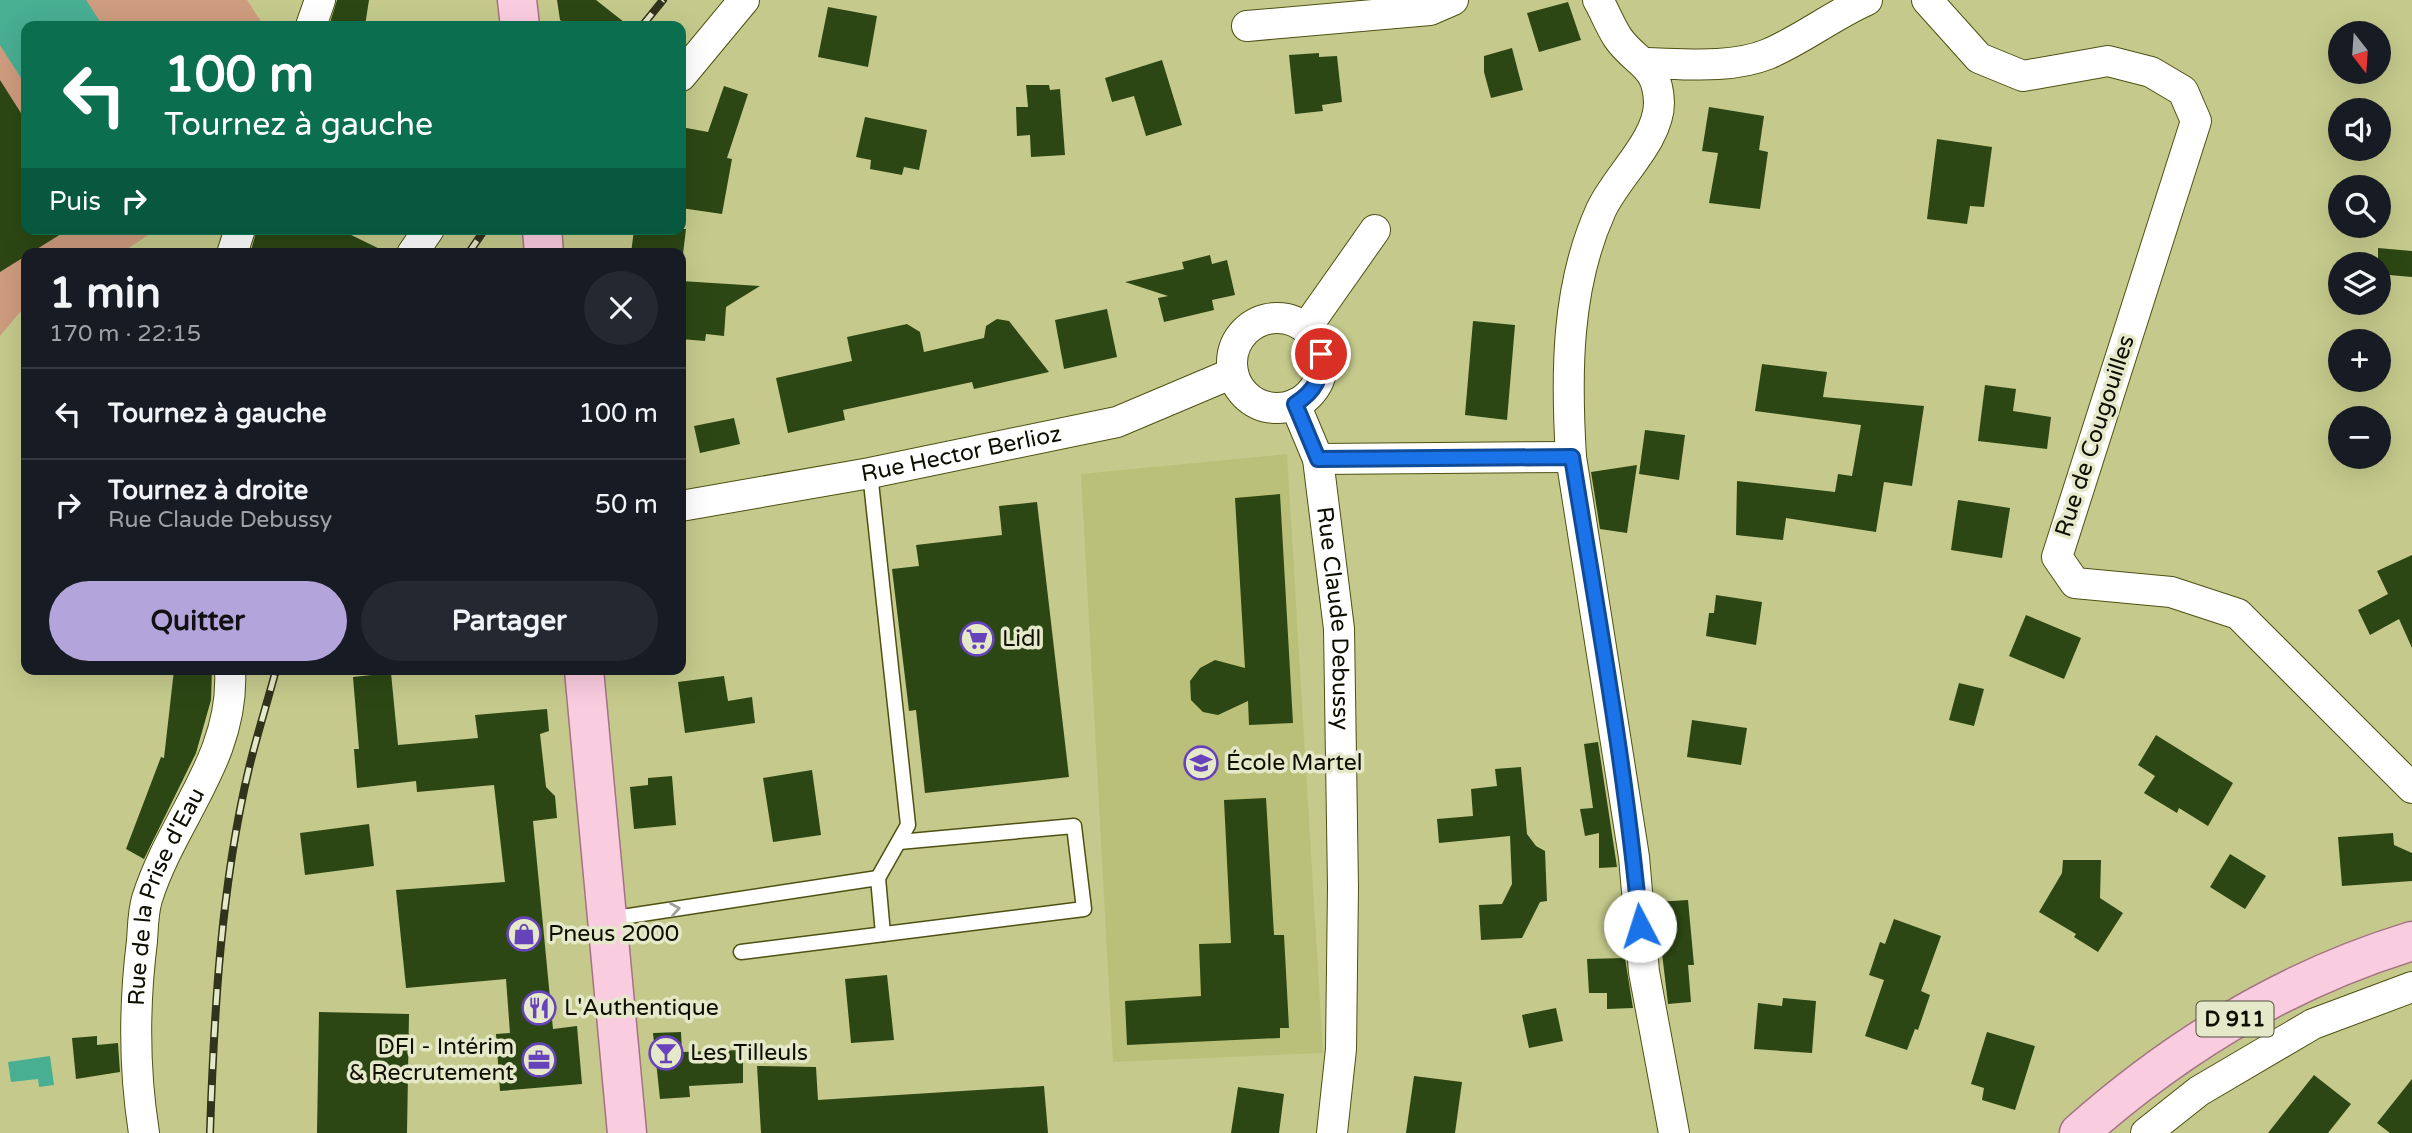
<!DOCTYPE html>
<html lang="fr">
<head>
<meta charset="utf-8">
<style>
  body { margin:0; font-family:"Varela Round",sans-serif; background:#242831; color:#f1f3f6; height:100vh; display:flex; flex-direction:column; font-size:26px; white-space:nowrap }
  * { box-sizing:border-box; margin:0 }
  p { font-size:23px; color:#9ea1a6 }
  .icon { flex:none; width:38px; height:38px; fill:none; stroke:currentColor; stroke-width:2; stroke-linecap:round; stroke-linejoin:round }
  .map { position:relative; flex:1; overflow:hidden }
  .details { position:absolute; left:21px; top:248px; width:665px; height:427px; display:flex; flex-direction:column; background:#171b24; border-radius:14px; box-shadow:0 7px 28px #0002 }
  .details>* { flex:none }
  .banner { position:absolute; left:21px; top:21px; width:665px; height:214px; border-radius:14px; box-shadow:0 7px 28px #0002; background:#0b6e4f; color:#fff; overflow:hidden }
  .needle { width:46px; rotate:163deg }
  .tools { position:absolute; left:2328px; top:21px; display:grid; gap:14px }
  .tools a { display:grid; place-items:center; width:63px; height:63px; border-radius:50%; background:#171b24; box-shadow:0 7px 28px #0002; font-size:35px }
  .pin { position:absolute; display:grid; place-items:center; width:60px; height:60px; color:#fff; margin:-30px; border:4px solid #fff; border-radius:50%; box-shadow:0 2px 7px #0007 }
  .me { position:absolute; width:77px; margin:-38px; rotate:355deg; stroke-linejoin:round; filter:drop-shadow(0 0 5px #0008) }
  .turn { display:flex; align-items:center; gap:24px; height:147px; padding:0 28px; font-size:32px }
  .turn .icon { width:91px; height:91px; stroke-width:2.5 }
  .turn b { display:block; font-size:49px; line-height:60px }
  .then { display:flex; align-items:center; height:66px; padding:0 28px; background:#0003; gap:14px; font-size:26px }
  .round { display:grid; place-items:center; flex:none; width:74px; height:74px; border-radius:37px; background:#242831 }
  .summary { display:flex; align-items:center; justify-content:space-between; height:119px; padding:0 28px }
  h1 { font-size:42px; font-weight:700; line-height:52px }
  .cta { display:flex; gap:14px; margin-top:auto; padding:14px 28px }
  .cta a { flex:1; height:80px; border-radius:42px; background:#b3a4db; color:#111; font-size:28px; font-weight:700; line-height:80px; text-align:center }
  .cta a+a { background:#242831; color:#f1f3f6 }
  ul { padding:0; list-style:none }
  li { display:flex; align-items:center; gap:21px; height:91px; padding:0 28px; border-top:2px solid #363941 }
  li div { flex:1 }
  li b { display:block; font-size:26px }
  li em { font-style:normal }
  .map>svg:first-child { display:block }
  .built { fill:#bac079 }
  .green { fill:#ce9c7e }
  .water { fill:#48af93 }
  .building { fill:#2d4714 }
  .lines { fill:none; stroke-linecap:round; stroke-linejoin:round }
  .service-casing { stroke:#4e5112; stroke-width:17 }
  .minor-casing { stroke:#4e5112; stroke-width:32 }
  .primary-casing { stroke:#a47383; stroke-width:41 }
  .service { stroke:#fff; stroke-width:14 }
  .minor { stroke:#fff; stroke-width:30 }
  .primary { stroke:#faccdf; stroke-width:38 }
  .rail-casing { stroke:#32331c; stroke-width:8 }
  .rail { stroke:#e5e8c9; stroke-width:5; stroke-dasharray:16; stroke-linecap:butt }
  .oneway { stroke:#9e9f99 }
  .route-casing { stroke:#114b97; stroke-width:18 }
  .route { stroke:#1a73e8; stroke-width:12 }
  .labels { text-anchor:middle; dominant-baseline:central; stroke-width:7; stroke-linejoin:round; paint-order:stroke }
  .shield { fill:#e5e8c9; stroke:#4e4f3c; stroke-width:2 }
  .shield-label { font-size:21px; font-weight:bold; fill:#0d0e00 }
  .street-label { font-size:23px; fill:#0d0e00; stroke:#e5e8c9 }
  .poi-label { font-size:23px; fill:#0d0e00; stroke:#e5e8c9; text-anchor:start }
</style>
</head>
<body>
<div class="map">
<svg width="2412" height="1133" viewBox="0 0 2412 1133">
  <rect width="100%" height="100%" fill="#c5ca8c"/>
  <!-- built -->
  <polygon class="built" points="1287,454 1323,1053 1113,1062 1081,474"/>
  <!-- green -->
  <polygon class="green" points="0,0 247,0 264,26 26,26 26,229 157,229 120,254 26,254 26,305 0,336"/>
  <!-- water -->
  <g class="water">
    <polygon points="0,0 86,0 103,26 26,26 26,86 0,45"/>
    <polygon points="50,1056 54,1085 39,1087 38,1079 11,1082 8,1062"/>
  </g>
  <!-- building -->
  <g class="building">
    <polygon points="337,0 369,0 365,26 329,26"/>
    <polygon points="557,0 596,0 629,26 568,26 560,20"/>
    <polygon points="1568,2 1581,40 1539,52 1527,13"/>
    <polygon points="828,7 877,16 868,67 818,57"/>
    <polygon points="1512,48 1523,90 1491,98 1484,72 1484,56"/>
    <polygon points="1319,53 1319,57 1337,56 1342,102 1322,105 1323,111 1295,114 1289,55"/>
    <polygon points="1162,60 1182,125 1146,136 1134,96 1112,102 1105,78"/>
    <polygon points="0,80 26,121 26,229 69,229 0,272"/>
    <polygon points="1026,85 1049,85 1050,90 1060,89 1065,155 1031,157 1030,135 1017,136 1016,107 1028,107"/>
    <polygon points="724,86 748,94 727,158 732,159 722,214 681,208 681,127 708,132"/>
    <polygon points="1709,107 1764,116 1759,150 1768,152 1760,209 1709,203 1718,153 1702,151"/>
    <polygon points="865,117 927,130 919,170 904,167 902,175 870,169 871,160 856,157"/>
    <polygon points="1937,139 1992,147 1984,207 1970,206 1967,224 1927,219"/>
    <polygon points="257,229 339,229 390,254 250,254"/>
    <polygon points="634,229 686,229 683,254 631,254"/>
    <polygon points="2378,248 2412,251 2412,277 2378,274"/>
    <polygon points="1210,255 1212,264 1227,260 1235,295 1212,300 1214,310 1164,322 1158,298 1168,296 1125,282 1184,269 1182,262"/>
    <polygon points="681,281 760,286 726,307 724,336 706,334 705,341 681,339"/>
    <polygon points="1107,309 1117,357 1064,369 1055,320"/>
    <polygon points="997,319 1009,321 1049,372 974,389 972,382 843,410 845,420 788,433 776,378 852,361 847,337 907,324 920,332 924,352 984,338 986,326"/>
    <polygon points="1473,321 1515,325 1507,420 1465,415"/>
    <polygon points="1762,364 1827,372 1823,397 1924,406 1912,486 1884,482 1876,532 1786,518 1783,540 1736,535 1737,481 1835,492 1838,474 1852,476 1861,425 1755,411"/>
    <polygon points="1985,385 2016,389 2013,411 2051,417 2047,449 1978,441"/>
    <polygon points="734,418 740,444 700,453 694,426"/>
    <polygon points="1645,430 1685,435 1679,480 1639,474"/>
    <polygon points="1637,465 1627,533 1600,529 1591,472"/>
    <polygon points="1280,494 1293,723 1249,725 1248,701 1218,715 1203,712 1191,700 1190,681 1200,668 1215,660 1245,668 1235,498"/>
    <polygon points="1958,500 2010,508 2002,558 1951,550"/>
    <polygon points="1037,502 1069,777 925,793 916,710 909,711 892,569 919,566 916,545 1002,535 999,506"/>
    <polygon points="2412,555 2412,648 2399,619 2370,635 2358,610 2388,594 2377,571"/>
    <polygon points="1716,595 1762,602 1756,645 1706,636 1709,613 1714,613"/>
    <polygon points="2026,615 2081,638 2064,679 2009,656"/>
    <polygon points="174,670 212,670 211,700 196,753 144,859 126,849 161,757 164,758"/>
    <polygon points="391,673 398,745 478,738 475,715 547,709 549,731 540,734 546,787 555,796 557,818 533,821 553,1029 577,1026 582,1084 500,1091 496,1034 510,1033 506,979 406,988 396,890 505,882 494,785 417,792 416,781 357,788 354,749 359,749 353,677"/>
    <polygon points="724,676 728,701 752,697 755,723 685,733 678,682"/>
    <polygon points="1959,683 1984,689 1974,726 1949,720"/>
    <polygon points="1692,720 1747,728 1741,765 1687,757"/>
    <polygon points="2156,735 2233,783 2208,826 2179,808 2177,813 2144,793 2155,776 2138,765"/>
    <polygon points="1598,742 1617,867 1599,868 1599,833 1585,836 1580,809 1593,808 1584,744"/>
    <polygon points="1521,767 1527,834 1536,846 1545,851 1547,901 1540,902 1522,938 1481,940 1479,905 1502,904 1512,884 1510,836 1439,843 1437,819 1473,816 1471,789 1497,786 1495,769"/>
    <polygon points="812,770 821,835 773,842 763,778"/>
    <polygon points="672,776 676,825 634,829 630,787 648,785 648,778"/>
    <polygon points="1266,798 1274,935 1284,935 1289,1028 1280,1028 1280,1038 1127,1045 1125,1001 1201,996 1199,944 1231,943 1224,800"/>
    <polygon points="369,824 374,866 305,875 300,833"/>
    <polygon points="2393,833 2394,845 2412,853 2412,881 2342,886 2338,837"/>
    <polygon points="2230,854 2266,876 2245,909 2210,887"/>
    <polygon points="2063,860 2101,860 2100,898 2123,913 2098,952 2074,937 2076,934 2039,912 2062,873"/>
    <polygon points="1688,900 1694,965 1688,965 1691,1002 1668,1004 1656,902"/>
    <polygon points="1894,919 1941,936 1921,991 1930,995 1918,1030 1915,1029 1907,1050 1865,1036 1884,980 1869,975 1880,942 1885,944"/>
    <polygon points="1625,958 1633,1008 1607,1009 1607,993 1589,993 1587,959"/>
    <polygon points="887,975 894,1040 851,1043 845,979"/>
    <polygon points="1783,998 1816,1001 1812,1053 1754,1049 1758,1003 1782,1006"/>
    <polygon points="1556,1008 1563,1041 1529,1048 1522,1015"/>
    <polygon points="319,1012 409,1014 407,1133 317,1133"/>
    <polygon points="681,1032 682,1052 743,1050 743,1083 689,1086 690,1097 660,1099 653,1033"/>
    <polygon points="1987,1032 2035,1046 2015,1110 1982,1100 1984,1088 1971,1084"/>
    <polygon points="97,1036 97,1045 118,1043 120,1072 76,1079 72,1038"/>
    <polygon points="757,1066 816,1067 818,1100 1044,1086 1048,1133 761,1133"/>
    <polygon points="2314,1075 2351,1104 2328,1133 2268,1133"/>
    <polygon points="1414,1076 1462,1082 1455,1133 1406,1133"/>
    <polygon points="2412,1079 2412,1133 2390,1133 2377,1123"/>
    <polygon points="1238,1087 1284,1094 1279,1133 1231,1133"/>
  </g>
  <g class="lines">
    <defs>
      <g id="service">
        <polyline points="870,473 908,825 878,878 883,934"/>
        <polyline points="609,919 878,878"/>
        <polyline points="741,952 1084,909 1074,826 899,842"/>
      </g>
      <g id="minor">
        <path d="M1598,0c7,12 12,26 20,38 18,26 40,25 41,65 0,37 -43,74 -58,107 -35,77 -35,164 -30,247l63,400 10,115 30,161"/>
        <polyline points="1927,0 1979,58 2023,76 2108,61 2151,72 2183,91 2196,121 2057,557 2075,583 2171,592 2238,614 2412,788"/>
        <polyline points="311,26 320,0"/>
        <polyline points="1247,26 1430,10 1453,0"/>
        <path d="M1646,63c39,1 85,6 122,-9 35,-15 65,-39 99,-54"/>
        <polyline points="681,76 744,0"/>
        <polyline points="232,254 240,229"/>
        <polyline points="412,254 429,229"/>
        <circle cx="1277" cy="363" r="45"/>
        <polyline points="1306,328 1375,230"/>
        <path id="s1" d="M1295,404l23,55 21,170 4,258 -2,162 -9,84"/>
        <polyline points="1318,459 1571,457"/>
        <path id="s2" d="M681,506l189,-33 247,-51 116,-49"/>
        <path id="s3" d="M144,1133c-10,-63 -10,-128 -2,-192 1,-14 1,-29 5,-42 25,-80 88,-141 83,-229"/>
        <polyline points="2146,1133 2199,1091 2313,1024 2412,987"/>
      </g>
      <g id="primary">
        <polyline points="517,0 520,26"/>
        <polyline points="542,229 544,254"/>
        <polyline points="584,670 627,1133"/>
        <path d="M2079,1133c97,-86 208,-154 333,-192"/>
      </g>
    </defs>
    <!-- service casing -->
    <use href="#service" class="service-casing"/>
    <!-- minor casing -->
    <use href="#minor" class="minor-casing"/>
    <!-- primary casing -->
    <use href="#primary" class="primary-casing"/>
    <!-- service -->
    <use href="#service" class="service"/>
    <!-- minor -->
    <use href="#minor" class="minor"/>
    <!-- primary -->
    <use href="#primary" class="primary"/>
    <defs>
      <g id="rail">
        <polyline points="642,26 663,0"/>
        <polyline points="468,254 485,229"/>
        <path d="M210,1133c4,-121 11,-247 39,-365 8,-33 18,-65 27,-98"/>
      </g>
    </defs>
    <!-- rail casing -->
    <use href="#rail" class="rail-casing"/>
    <!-- rail -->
    <use href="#rail" class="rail"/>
  </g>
  <!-- one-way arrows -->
  <defs><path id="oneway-chevron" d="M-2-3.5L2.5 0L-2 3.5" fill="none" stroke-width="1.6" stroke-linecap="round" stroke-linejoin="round" transform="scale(1.75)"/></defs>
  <use class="oneway" href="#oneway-chevron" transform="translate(675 909) rotate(-9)"/>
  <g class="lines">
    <defs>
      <path id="route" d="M1321,354c1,24 -6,37 -26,50l23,55 254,-2c25,156 54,312 68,469"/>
    </defs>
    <!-- route casing -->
    <use href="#route" class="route-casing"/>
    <!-- route -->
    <use href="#route" class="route"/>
  </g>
  <!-- icons -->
  <defs>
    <symbol id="supermarket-ring" viewBox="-11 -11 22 22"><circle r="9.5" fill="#e5e8c9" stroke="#6743bb" stroke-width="1.5"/><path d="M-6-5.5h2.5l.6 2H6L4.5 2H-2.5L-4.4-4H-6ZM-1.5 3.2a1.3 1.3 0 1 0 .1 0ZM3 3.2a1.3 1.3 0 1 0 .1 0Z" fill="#6743bb"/></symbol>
    <symbol id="school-ring" viewBox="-11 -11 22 22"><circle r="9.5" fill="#e5e8c9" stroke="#6743bb" stroke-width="1.5"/><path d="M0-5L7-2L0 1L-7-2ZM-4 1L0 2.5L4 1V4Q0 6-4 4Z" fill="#6743bb"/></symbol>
    <symbol id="shop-ring" viewBox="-11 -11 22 22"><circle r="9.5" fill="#e5e8c9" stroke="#6743bb" stroke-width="1.5"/><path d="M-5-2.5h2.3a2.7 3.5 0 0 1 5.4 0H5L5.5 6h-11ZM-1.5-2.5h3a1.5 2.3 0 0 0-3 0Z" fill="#6743bb"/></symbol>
    <symbol id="restaurant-ring" viewBox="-11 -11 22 22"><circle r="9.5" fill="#e5e8c9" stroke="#6743bb" stroke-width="1.5"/><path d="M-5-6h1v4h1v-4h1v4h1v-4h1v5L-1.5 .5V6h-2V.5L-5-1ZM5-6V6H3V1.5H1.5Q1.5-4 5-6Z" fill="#6743bb"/></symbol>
    <symbol id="bar-ring" viewBox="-11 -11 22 22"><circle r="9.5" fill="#e5e8c9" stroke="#6743bb" stroke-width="1.5"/><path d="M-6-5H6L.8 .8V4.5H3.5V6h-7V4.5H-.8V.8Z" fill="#6743bb"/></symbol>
    <symbol id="office-ring" viewBox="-11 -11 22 22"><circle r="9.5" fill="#e5e8c9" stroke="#6743bb" stroke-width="1.5"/><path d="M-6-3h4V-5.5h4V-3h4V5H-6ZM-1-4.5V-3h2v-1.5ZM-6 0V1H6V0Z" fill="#6743bb"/></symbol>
  </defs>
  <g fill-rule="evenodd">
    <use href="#supermarket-ring" x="958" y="620" width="38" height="38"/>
    <use href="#school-ring" x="1182" y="744" width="38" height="38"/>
    <use href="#shop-ring" x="505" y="915" width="38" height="38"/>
    <use href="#restaurant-ring" x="520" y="989" width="38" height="38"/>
    <use href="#bar-ring" x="647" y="1034" width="38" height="38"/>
    <use href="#office-ring" x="520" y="1041" width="38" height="38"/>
  </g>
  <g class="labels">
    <!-- shield labels -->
    <rect class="shield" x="2196.5" y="1001.5" width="77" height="35" rx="5"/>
    <g class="shield-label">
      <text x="2235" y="1019">D 911</text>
    </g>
    <!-- street labels -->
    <g class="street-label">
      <text transform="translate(2095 436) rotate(-72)">Rue de Cougouilles</text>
      <text stroke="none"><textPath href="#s2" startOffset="285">Rue Hector Berlioz</textPath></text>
      <text stroke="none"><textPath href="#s1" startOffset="220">Rue Claude Debussy</textPath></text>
      <text stroke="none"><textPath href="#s3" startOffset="242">Rue de la Prise d'Eau</textPath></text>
    </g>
    <!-- poi labels -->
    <g class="poi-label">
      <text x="1002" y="639">Lidl</text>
      <text x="1226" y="763">École Martel</text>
      <text x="548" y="934">Pneus 2000</text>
      <text x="564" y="1008">L'Authentique</text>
      <text x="514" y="1047" text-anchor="end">DFI - Intérim<tspan x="514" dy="26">&amp; Recrutement</tspan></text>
      <text x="690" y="1053">Les Tilleuls</text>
    </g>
  </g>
</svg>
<div class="tools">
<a><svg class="needle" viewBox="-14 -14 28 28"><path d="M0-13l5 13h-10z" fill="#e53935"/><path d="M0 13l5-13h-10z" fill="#9ea1a6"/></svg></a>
<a><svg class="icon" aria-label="sound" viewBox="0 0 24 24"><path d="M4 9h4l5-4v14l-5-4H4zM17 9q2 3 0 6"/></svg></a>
<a><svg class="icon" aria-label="search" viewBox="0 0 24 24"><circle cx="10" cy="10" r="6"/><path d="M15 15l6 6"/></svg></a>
<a><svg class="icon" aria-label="layers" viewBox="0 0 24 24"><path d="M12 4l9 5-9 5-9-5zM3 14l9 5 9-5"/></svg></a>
<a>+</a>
<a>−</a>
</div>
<div class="pin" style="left:1321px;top:354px;background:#d93025"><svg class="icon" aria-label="arrive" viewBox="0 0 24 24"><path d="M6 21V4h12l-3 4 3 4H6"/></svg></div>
<svg class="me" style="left:1640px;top:926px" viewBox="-20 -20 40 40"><circle r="19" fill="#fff"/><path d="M0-13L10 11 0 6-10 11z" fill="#1a73e8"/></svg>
<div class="banner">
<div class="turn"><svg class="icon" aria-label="left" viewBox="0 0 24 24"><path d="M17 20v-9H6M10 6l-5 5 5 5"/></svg><div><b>100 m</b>Tournez à gauche</div></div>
<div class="then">Puis<svg class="icon" aria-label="right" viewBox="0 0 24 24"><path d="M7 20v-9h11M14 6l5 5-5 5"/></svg></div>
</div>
<section class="details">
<div class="summary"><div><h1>1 min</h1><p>170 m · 22:15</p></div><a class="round"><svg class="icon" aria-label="close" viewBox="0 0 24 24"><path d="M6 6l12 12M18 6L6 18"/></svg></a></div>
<ul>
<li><svg class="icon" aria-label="left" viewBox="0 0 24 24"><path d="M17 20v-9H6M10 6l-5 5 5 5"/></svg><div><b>Tournez à gauche</b></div><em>100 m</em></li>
<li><svg class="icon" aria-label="right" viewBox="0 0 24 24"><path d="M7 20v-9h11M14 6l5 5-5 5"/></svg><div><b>Tournez à droite</b><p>Rue Claude Debussy</p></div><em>50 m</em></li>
</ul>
<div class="cta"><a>Quitter</a><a>Partager</a></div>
</section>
</div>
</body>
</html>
